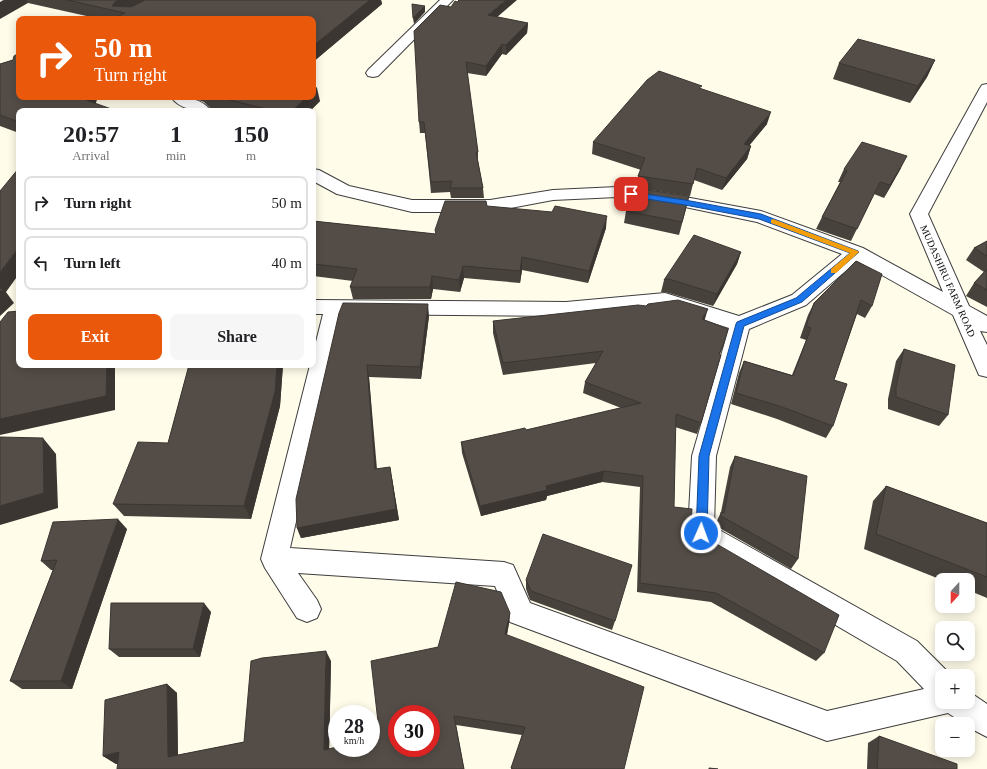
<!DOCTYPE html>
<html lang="en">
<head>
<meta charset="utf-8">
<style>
  body { margin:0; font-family:"Times New Roman",serif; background:#f6f6f6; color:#202124; height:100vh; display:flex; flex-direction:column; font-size:15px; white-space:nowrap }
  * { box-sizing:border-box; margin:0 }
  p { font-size:13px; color:#757577 }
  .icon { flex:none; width:22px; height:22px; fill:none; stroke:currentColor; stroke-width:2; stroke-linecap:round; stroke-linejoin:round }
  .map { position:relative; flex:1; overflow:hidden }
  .sheet { position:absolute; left:16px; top:108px; width:300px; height:260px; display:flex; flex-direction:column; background:#fff; border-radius:8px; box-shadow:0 2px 10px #0003 }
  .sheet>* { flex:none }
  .banner { position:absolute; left:16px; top:16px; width:300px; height:84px; border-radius:8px; box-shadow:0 2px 10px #0003; background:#ea580c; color:#fff; overflow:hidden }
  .needle { width:26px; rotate:201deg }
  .tools { position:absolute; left:935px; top:573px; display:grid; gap:8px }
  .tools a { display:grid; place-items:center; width:40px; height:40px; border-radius:8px; background:#fff; box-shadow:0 2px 10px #0003; font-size:20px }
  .speed { position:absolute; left:328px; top:705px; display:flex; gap:8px; font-size:20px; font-weight:700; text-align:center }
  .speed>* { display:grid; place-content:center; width:52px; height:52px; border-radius:50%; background:#fff; box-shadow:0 2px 10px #0003; line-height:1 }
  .speed small { font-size:10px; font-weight:400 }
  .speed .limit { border:6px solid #d22; background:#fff; color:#111 }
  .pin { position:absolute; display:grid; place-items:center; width:34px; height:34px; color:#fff; margin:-17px; border-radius:8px; box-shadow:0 2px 6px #0006 }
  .me { position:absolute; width:44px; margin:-22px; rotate:2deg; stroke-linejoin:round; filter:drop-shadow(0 0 3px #0008) }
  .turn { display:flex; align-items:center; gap:14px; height:84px; padding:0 12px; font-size:18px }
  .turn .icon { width:52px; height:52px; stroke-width:2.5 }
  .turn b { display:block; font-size:28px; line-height:34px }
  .eta { display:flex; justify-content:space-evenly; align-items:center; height:68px; text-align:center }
  .eta b { font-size:24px; font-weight:700; line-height:28px }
  .cta { display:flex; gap:8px; margin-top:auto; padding:8px 12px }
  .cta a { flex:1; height:46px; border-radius:8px; background:#ea580c; color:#fff; font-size:16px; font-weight:700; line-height:46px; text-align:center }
  .cta a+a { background:#f6f6f6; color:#202124 }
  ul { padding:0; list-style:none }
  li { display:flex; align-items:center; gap:12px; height:54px; margin:0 8px 6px; padding:0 4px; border:2px solid #e0e0e0; border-radius:8px }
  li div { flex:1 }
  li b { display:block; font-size:15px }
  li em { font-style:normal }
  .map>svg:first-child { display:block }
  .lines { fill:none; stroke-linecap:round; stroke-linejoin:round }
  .minor-casing { stroke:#3e3e3e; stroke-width:2 }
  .minor { fill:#fff; fill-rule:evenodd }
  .wall { fill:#48423d }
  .shaded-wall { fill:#3b3632 }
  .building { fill:#544d47; stroke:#3b3632; fill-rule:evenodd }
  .route { fill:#1a73e8; stroke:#114b97 }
  .slow { fill:#f59e0b }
  .labels { text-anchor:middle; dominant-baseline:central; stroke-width:4; stroke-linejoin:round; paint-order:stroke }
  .street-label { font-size:10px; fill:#0b0b0b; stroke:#fff }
</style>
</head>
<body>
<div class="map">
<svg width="987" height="769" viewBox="0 0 987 769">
  <rect width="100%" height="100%" fill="#fffcea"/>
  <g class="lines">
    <defs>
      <g id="minor">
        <polygon points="440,0 453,0 378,76 373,77 368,76 366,73 368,70"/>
        <path d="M987,84v18l-59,112 41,92 18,10v16l-7,-1 7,14v32l-8,-2 -26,-60 -96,-54 -51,44 -57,24 -33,127 -2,71 203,114 35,35h-10v26h26v-11l19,13v33l-19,-10v-3h-4l-16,-11 -121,28 -317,-119 -15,-36 -197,-13 19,27 4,9 -4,9 -10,4 -10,-4 -32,-50 -4,-9 49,-194h3v-11l10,-40h-10v-14l253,2 99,-9 74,23 53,-21 50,-41 -85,-32 -72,-15 -68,-10 -64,3 -63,12h-78l-75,-18 -24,-13v-12l6,1 30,16 63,14h78l63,-10 64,-3 68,10 76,14 102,37 80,44 -33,-78 70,-126 2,-3zM664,307l65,21 -37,128 -4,77 4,8 205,120 27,28 -97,22 -297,-108 -17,-38 -9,-3 -214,-14 53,-234 223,2z"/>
        <path d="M171,97c14,0 31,1 40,14 -14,0 -31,-1 -40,-14z"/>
      </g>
    </defs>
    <!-- minor casing -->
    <use href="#minor" class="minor-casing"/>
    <!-- minor -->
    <use href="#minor" class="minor"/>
  </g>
  <!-- wall -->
  <g class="wall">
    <polygon points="0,0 381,0 382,4 313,62 313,19 100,19 28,3"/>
    <polygon points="497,17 528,23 527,33 506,55 502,54 486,76 467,73 478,152 478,161 483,188 484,198 451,198 450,192 431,193 425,133 420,133 419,122"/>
    <polygon points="13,60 19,111 19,133 0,126 0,64"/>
    <polygon points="935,60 927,77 910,103 833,79 839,63"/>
    <polygon points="701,89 767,124 749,146 751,146 747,159 722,190 694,180 690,196 636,188 638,176 641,170 592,154 593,142"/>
    <polygon points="188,97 313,97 320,101 310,111 223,111 210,108 204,102 193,98"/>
    <polygon points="901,168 884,198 874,194 851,241 816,229 822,217 840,182 838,182 844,169"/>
    <polygon points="686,209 679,235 624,223 626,211"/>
    <polygon points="313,221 436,234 606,228 588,283 522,270 520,283 464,278 460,292 433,289 431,299 353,299 350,287 353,281 313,276"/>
    <polygon points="987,241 987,307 966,296 974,283 984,272 966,260 974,248"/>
    <polygon points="741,252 737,264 713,306 665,292 661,292 664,280"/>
    <polygon points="856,261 872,306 865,318 857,314 834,380 833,426 826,438 777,419 731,404 739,373 744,361 792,375 806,340 800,338 808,315 814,303"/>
    <polygon points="339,313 429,316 421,379 369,377 377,469 392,478 399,520 301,538 297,528"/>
    <polygon points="704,320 723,346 720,354 701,423 697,434 675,427 674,507 691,523 696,532 824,653 816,661 711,602 637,592 640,487 602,482 547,496 546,500 481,516 462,453 461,442 526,430 621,408 583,393 585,382 596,363 503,375 493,333 493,321"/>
    <polygon points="904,349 948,415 939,426 888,409 888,399 896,361"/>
    <polygon points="145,365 159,365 146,366"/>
    <polygon points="189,365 283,365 280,406 251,519 124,516 113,504 168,443"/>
    <polygon points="735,456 798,559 791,569 716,526 716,523 721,512 730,467"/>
    <polygon points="886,486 987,523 987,598 968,590 968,580 942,580 864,549 873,501"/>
    <polygon points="127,529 72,689 22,689 10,681 53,570 51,570 41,561"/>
    <polygon points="526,580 615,621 612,630 530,600 526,589"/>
    <polygon points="211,612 200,657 119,657 109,649"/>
    <polygon points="510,613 509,623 507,635 624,769 511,769 522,735 456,725 464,769 118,763 116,764 103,756 167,684 177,693 178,755 244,742 331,661 329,749 380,739 438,647"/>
    <polygon points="879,736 957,769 867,769 868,743"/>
  </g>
  <!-- shaded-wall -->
  <g class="shaded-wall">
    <polygon points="4,0 27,0 28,3 0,19 0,2"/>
    <polygon points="119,0 148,0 124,13 112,6 115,2"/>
    <polygon points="370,0 381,0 382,4 313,62 313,46"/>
    <polygon points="506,0 517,0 488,25 488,15"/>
    <polygon points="425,6 425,12 414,24 413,18"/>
    <polygon points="528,23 527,33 506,55 506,45"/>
    <polygon points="502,44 502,54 486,76 486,66"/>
    <polygon points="935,60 927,77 910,103 918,86"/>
    <polygon points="317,88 320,101 310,111 292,111 307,97 313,97 313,92"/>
    <polygon points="87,97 98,97 93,111 86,100"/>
    <polygon points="771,112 767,124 740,156 744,144"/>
    <polygon points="751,146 747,159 722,190 726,178"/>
    <polygon points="907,156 901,168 884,198 890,185"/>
    <polygon points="607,216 606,228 588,283 589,271"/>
    <polygon points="19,247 19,274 6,292 14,303 0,316 0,272"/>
    <polygon points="741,252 737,264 713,306 717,294"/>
    <polygon points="522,257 522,270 520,283 520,271"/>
    <polygon points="463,266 464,278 460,292 459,280"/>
    <polygon points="432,276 433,289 431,299 430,287"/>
    <polygon points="428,304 429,316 421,379 420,367"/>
    <polygon points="708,309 704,322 702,319"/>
    <polygon points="107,365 115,365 115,410 0,435 0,419"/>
    <polygon points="277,365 283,365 280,406 251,519 244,506"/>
    <polygon points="367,365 369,377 377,481 375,469"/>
    <polygon points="43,438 56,454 58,508 0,525 0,506"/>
    <polygon points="390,467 399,520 301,538 297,528"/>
    <polygon points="604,471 602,482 547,496 546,500 481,516 480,506 546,486"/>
    <polygon points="118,519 127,529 72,689 61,681"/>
    <polygon points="204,603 211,612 200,657 193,649"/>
    <polygon points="510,613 509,623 505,644 505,634"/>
    <polygon points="326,651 331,661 329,757 324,750"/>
    <polygon points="167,684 177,693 178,764 168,757"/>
    <polygon points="119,752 132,759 116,764 103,756"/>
  </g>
  <!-- building -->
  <g class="building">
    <polygon points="67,0 119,0 115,2 112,6 131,7 145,0 370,0 313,46 313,19 113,19 125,13"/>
    <polygon points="459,0 506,0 488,15 528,23 506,45 502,44 486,66 466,62 478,152 476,152 483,188 450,188 452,181 431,182 424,122 419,122 414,31 440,5 451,7 455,1 457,2"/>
    <polygon points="412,4 425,6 413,18"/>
    <polygon points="858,39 935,60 918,86 839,63"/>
    <polygon points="19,53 19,97 87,97 86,100 117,111 19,111 19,122 0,115 0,64 13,60 14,56"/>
    <polygon points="659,71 702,86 699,88 771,112 744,144 751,146 726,178 697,168 693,184 638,176 645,158 593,142 647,80"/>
    <polygon points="313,87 317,88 313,92"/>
    <polygon points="218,97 307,97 292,111 274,111"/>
    <polygon points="862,142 907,156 890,185 880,182 857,229 822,217 847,171 844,169"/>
    <polygon points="19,168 19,247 0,272 0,191"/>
    <polygon points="634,188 689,196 682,222 626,211"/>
    <polygon points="445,201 486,201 487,206 552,212 555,206 607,216 589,271 522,257 520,271 463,266 459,280 432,276 430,287 350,287 357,269 313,264 313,221 436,234 435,230"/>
    <polygon points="694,235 741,252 717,294 669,279 664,280"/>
    <polygon points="987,241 987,256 974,248"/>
    <polygon points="856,261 882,274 872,306 861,300 834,380 847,384 833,426 782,407 736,393 744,361 793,376 811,328 806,326 814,303"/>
    <polygon points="987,269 987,290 974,283"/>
    <polygon points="0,288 4,289 0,292"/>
    <polygon points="678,300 708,309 702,319 728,329 723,346 719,354 721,355 701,423 676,414 674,507 692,509 691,523 696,532 839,615 824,653 716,593 640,583 643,476 604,471 546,486 547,490 480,506 461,442 525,428 526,430 641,403 585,382 603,351 503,363 493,321 638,305 646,306 648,304"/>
    <polygon points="343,303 428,304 420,367 367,365 375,469 390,467 396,509 297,528 296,499 339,313"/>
    <polygon points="19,311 19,365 107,365 106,396 0,419 0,322 8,312"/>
    <polygon points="904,349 955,365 948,415 896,397 896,387"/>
    <polygon points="189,365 277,365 275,392 244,506 113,504 138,442 168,443"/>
    <polygon points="0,437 43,438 44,493 0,506"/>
    <polygon points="735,456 807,476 798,559 721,516 721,512 724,513"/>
    <polygon points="886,486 987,523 987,577 876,534"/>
    <polygon points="118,519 61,681 10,681 57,560 41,561 53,522"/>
    <polygon points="543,534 632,565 615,621 531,591 526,580"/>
    <path d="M456,582l45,10 9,21 -5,21 139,53 -20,82h-111l-2,-1 14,-41 -71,-11 10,53h-347l2,-17 -16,4 2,-56 62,-16 1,73 76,-15 7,-81 11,-3 64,-7 -2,99 13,-3v1h34v-7l9,-2 -9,-78 67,-14zM397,714h34v34h-34z"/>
    <polygon points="111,603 204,603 193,649 109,649"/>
    <polygon points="879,736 957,764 957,769 877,769"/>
    <polygon points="709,768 718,769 709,769"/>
  </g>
  <!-- route -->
  <polygon class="route" points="631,192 685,200 761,214 858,251 859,252 802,302 744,326 709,456 707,533 705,536 701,538 698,536 696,533 699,456 736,324 737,322 796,298 850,253 759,219 685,205 628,196 628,193"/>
  <!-- slow -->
  <polygon class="slow" points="773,219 858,251 859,252 836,273 831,273 831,269 850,253 771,223 771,220"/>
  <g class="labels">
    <!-- street labels -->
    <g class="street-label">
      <text transform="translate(948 281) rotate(66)">MUDASHIRU FARM ROAD</text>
    </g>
  </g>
</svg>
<div class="tools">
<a><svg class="needle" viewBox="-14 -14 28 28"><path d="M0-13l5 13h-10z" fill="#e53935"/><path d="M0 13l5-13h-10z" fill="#757577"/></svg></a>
<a><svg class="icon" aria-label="search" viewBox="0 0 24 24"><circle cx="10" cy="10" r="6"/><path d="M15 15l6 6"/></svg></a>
<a>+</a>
<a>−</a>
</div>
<div class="speed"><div>28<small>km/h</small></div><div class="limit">30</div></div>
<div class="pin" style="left:631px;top:194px;background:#d93025"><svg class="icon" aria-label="arrive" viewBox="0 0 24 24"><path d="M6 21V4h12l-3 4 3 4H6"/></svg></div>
<svg class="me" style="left:701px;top:533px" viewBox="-20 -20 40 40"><circle r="17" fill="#1a73e8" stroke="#fff" stroke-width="3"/><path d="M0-11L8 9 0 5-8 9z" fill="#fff"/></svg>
<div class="banner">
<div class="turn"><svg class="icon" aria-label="right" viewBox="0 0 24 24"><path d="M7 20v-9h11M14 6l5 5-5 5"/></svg><div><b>50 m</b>Turn right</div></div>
</div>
<section class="sheet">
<div class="eta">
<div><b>20:57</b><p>Arrival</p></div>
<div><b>1</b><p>min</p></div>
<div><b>150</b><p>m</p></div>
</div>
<ul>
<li><svg class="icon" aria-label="right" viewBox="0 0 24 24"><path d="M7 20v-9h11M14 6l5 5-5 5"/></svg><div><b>Turn right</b></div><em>50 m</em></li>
<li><svg class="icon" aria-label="left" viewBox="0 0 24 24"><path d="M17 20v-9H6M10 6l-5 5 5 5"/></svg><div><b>Turn left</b></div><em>40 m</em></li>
</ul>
<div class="cta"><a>Exit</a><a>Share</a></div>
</section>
</div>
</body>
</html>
